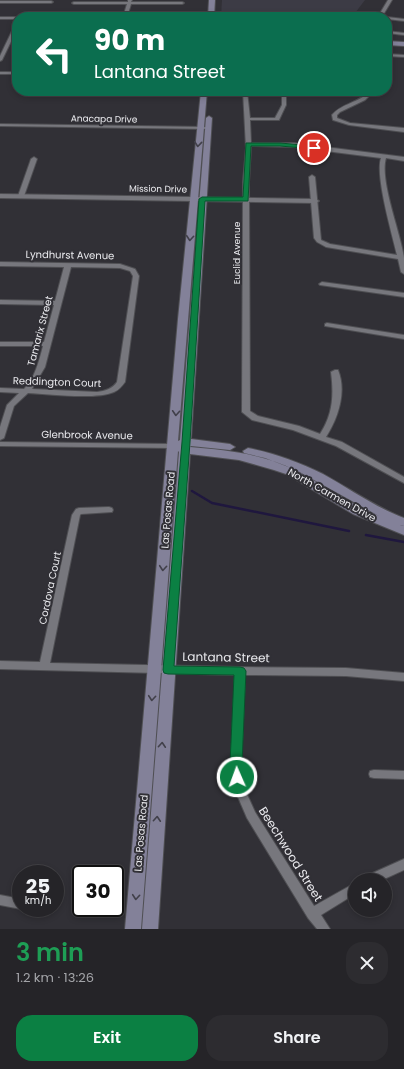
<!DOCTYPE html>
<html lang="en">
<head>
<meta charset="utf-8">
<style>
  body { margin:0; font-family:Poppins,sans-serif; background:#2d2c30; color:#f1f3f6; height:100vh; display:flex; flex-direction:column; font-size:15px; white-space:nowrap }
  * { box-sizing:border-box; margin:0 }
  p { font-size:13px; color:#a3a4a8 }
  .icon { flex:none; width:22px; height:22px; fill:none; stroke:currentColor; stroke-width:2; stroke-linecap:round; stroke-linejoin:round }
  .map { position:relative; height:929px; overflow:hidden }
  .drawer { display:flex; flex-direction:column; background:#252428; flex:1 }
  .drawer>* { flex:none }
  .guide { position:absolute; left:12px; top:12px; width:380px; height:84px; border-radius:16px; box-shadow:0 2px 6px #0003,0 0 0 1px #424145; background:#0b6e4f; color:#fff; overflow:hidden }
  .fabs { position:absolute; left:348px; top:873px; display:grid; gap:8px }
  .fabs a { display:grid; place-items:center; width:44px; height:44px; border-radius:50%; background:#252428; box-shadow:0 2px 6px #0003,0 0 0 1px #424145; font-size:20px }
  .speed { position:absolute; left:12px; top:865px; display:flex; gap:8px; font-size:20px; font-weight:700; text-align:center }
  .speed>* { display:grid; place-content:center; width:52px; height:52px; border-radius:50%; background:#252428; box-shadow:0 2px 6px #0003,0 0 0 1px #424145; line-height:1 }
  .speed small { font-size:10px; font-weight:400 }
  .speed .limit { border:2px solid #111; border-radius:6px; background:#fff; color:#111 }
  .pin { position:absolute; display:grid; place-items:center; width:34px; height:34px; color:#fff; margin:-17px; border:2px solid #fff; border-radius:50%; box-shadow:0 1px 4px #0007 }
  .me { position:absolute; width:44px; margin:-22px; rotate:358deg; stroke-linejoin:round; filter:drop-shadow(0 0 3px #0008) }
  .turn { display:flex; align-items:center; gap:14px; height:84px; padding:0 16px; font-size:18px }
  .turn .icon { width:52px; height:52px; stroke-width:2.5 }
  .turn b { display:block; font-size:28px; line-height:34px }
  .round { display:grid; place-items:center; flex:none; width:42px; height:42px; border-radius:16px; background:#2d2c30 }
  .summary { display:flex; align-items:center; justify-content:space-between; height:68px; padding:0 16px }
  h1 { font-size:24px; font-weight:600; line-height:30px; color:#1e9e55 }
  .button { display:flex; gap:8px; margin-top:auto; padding:8px 16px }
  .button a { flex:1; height:46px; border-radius:16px; background:#0b8043; color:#fff; font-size:16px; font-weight:600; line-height:46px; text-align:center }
  .button a+a { background:#2d2c30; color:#f1f3f6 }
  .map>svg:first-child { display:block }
  .built { fill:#3c3b45 }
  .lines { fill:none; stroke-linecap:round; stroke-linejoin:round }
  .stream { stroke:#1f173e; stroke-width:2.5 }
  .minor-casing { stroke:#4f4f53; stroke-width:2 }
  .tertiary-casing { stroke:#4f4f53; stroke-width:2 }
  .secondary-casing { stroke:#4f4f53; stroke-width:2 }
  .minor { fill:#77777d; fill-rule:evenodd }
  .tertiary { fill:#77777d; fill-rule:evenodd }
  .secondary { fill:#838199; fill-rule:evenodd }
  .oneway { stroke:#41404a }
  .route { fill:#0b8043; stroke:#07532c }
  .labels { text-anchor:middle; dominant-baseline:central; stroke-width:4; stroke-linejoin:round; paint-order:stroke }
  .far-street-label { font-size:9px; fill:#eaeaee; stroke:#313036 }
  .street-label { font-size:10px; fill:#eaeaee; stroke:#313036 }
  .near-street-label { font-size:12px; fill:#eaeaee; stroke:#313036 }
</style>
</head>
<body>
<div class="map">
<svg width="404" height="929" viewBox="0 0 404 929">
  <rect width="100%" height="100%" fill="#313036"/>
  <!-- built -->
  <polygon class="built" points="222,0 365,0 352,17 221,17"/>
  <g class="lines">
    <!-- stream -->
    <g class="stream">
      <polyline points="192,491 212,503 349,531"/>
      <polyline points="366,535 404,542"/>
    </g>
    <defs>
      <g id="minor">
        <polygon points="128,0 132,0 131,2 182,2 184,3 182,4 131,4 127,17 123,17 127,4 74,4 72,3 74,2 128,2"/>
        <polygon points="388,0 392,0 383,15 384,17 380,17 379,15"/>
        <polygon points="0,1 51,1 53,2 51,3 0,3"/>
        <polygon points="0,17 18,17 17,19 0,19"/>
        <polygon points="386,17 387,17 404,19 404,21 387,19"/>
        <polygon points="15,28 17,29 2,60 0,61 0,56 13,29"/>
        <polygon points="387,31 404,33 404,35 387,33"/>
        <polygon points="387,54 404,55 404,57 387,56"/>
        <rect x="0" y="72" width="17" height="2"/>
        <path d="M243,91h4l3,27h25l7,-13v-14h4v14l-7,15h-29l1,23h43l110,14v4l-18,-3c-7,22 15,76 18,100 0,5 0,11 0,16l-3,-2 -3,-13 -72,-12 -9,-5 -3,-4 -5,-61 3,-2 3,2 6,63 9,4 67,11c-5,-21 -22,-80 -16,-97l-87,-11 -43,-1 -2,36 1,229 8,5 41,10 21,8c13,-20 14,-39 11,-62l4,-2h3c9,22 0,48 -12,67l16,5 62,35v6l-68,-37 -43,-16 -41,-10 -10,-8 1,-230 3,-34z"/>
        <path d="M370,91h4l-9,9 -25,12 -3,3v3l13,5 54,5v4l-55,-7 -16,-5 -1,-5c10,-12 27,-12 38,-24z"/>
        <polygon points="0,124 207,127 209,128 207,129 0,126"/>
        <polygon points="34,157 37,159 24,196 19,197 18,196 31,159"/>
        <path d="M0,262l120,2 15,5 4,7 -14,106c-3,4 -6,8 -11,10 -18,8 -66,2 -86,1l-14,13 -10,32 -4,2v-13l7,-22 12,-12 -19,-1v-4l24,1c11,-11 15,-28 19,-43h-43v-4h44l10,-37 -54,-1v-4l55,1 9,-34 -64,-1zM71,267l49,1 10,3 3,5 -16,106c-5,7 -12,9 -20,10l-65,-3 13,-22z"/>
        <polygon points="322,282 404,293 404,297 320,285 319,284"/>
        <polygon points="327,323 404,335 404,339 325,326 325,324"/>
        <polygon points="0,442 173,444 177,446 173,448 0,446"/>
        <polygon points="109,507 112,508 113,510 112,512 81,514 80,515 50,663 240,667 346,668 404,673 404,681 346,676 245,675 241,765 245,790 255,812 314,906 355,883 355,894 321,915 330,929 317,929 308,918 247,818 235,790 231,765 235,675 0,669 0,661 40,662 72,515 76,509 79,508"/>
        <polygon points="374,770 404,771 404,779 374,778 370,777 369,774 370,771"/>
        <polygon points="404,859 404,870 382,880 364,880 366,876"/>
        <polygon points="0,895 21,899 21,908 25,908 21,909 0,905"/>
      </g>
      <polygon id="tertiary" points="0,194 315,199 319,201 315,203 0,198"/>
      <g id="secondary">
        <polygon points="209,0 215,0 214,17 208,17"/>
        <polygon points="387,41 404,42 404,46 387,45"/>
        <path d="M201,91h6l-29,350 2,-1 26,-322 3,-2 3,2 -21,321 39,5 5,3 -5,3 -39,-4 -1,1c35,3 74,7 105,23 28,15 54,33 84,46l-83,-46 -31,-12 -21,-5 -1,-2 5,-3c26,5 51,14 75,26 27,15 52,33 81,44v8l-4,-1 4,1v9l-51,-21 -67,-40 -12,-4 -35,-10 -49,-6 -32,475h-16l37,-477 -1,-1 -37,478h-16l53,-610z"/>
      </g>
    </defs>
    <!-- minor casing -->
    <use href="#minor" class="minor-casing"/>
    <!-- tertiary casing -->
    <use href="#tertiary" class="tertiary-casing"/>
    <!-- secondary casing -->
    <use href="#secondary" class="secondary-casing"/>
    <!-- minor -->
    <use href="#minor" class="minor"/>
    <!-- tertiary -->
    <use href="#tertiary" class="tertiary"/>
    <!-- secondary -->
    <use href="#secondary" class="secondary"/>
  </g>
  <!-- one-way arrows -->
  <defs><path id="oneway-chevron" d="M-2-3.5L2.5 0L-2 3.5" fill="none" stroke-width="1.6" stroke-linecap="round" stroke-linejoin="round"/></defs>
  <g class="oneway">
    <use href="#oneway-chevron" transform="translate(198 144) rotate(96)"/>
    <use href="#oneway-chevron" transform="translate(190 238) rotate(95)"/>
    <use href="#oneway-chevron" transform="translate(176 413) rotate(94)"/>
    <use href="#oneway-chevron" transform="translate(163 568) rotate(95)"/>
    <use href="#oneway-chevron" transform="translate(152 698) rotate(95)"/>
    <use href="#oneway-chevron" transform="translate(162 745) rotate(-86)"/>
    <use href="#oneway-chevron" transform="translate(157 819) rotate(-86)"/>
    <use href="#oneway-chevron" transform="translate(136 897) rotate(95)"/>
  </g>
  <!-- route -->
  <polygon class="route" points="246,143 280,143 314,146 317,148 314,149 280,146 251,146 248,201 205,201 190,442 174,666 240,667 244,668 246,671 242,764 243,777 242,781 237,782 233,781 230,764 234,675 168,674 164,673 163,670 182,442 199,199 202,197 243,197"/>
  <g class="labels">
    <!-- far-street labels -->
    <g class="far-street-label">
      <text transform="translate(104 119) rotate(1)">Anacapa Drive</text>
      <text transform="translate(158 189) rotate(1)">Mission Drive</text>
      <text transform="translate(237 253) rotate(-90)">Euclid Avenue</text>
    </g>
    <!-- street labels -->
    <g class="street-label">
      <text transform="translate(70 255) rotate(1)">Lyndhurst Avenue</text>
      <text transform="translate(40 331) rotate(-75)">Tamarix Street</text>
      <text transform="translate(57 382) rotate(2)">Reddington Court</text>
      <text transform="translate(87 435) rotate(1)">Glenbrook Avenue</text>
      <text transform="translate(332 495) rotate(29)">North Carmen Drive</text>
      <text transform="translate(168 510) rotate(-85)">Las Posas Road</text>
      <text transform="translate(50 588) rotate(-78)">Cordova Court</text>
      <text transform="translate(141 833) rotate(-85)">Las Posas Road</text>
    </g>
    <!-- near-street labels -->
    <g class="near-street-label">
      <text transform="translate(226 657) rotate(1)">Lantana Street</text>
      <text transform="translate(291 854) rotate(58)">Beechwood Street</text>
    </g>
  </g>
</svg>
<div class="fabs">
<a><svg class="icon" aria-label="sound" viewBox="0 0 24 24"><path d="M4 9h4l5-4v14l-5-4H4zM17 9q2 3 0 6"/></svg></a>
</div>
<div class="speed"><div>25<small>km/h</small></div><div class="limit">30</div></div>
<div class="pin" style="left:314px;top:148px;background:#d93025"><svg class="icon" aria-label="arrive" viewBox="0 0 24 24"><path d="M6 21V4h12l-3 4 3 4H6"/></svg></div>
<svg class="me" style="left:237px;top:777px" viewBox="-20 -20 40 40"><circle r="17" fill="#0b8043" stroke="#fff" stroke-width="3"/><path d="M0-11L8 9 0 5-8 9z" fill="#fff"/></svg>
<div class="guide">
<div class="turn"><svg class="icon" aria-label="left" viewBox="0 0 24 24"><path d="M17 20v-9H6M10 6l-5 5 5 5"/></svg><div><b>90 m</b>Lantana Street</div></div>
</div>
</div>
<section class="drawer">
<div class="summary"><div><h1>3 min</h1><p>1.2 km · 13:26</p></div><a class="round"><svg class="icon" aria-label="close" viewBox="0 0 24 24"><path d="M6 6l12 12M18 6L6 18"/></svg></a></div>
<div class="button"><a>Exit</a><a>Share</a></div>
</section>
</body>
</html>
